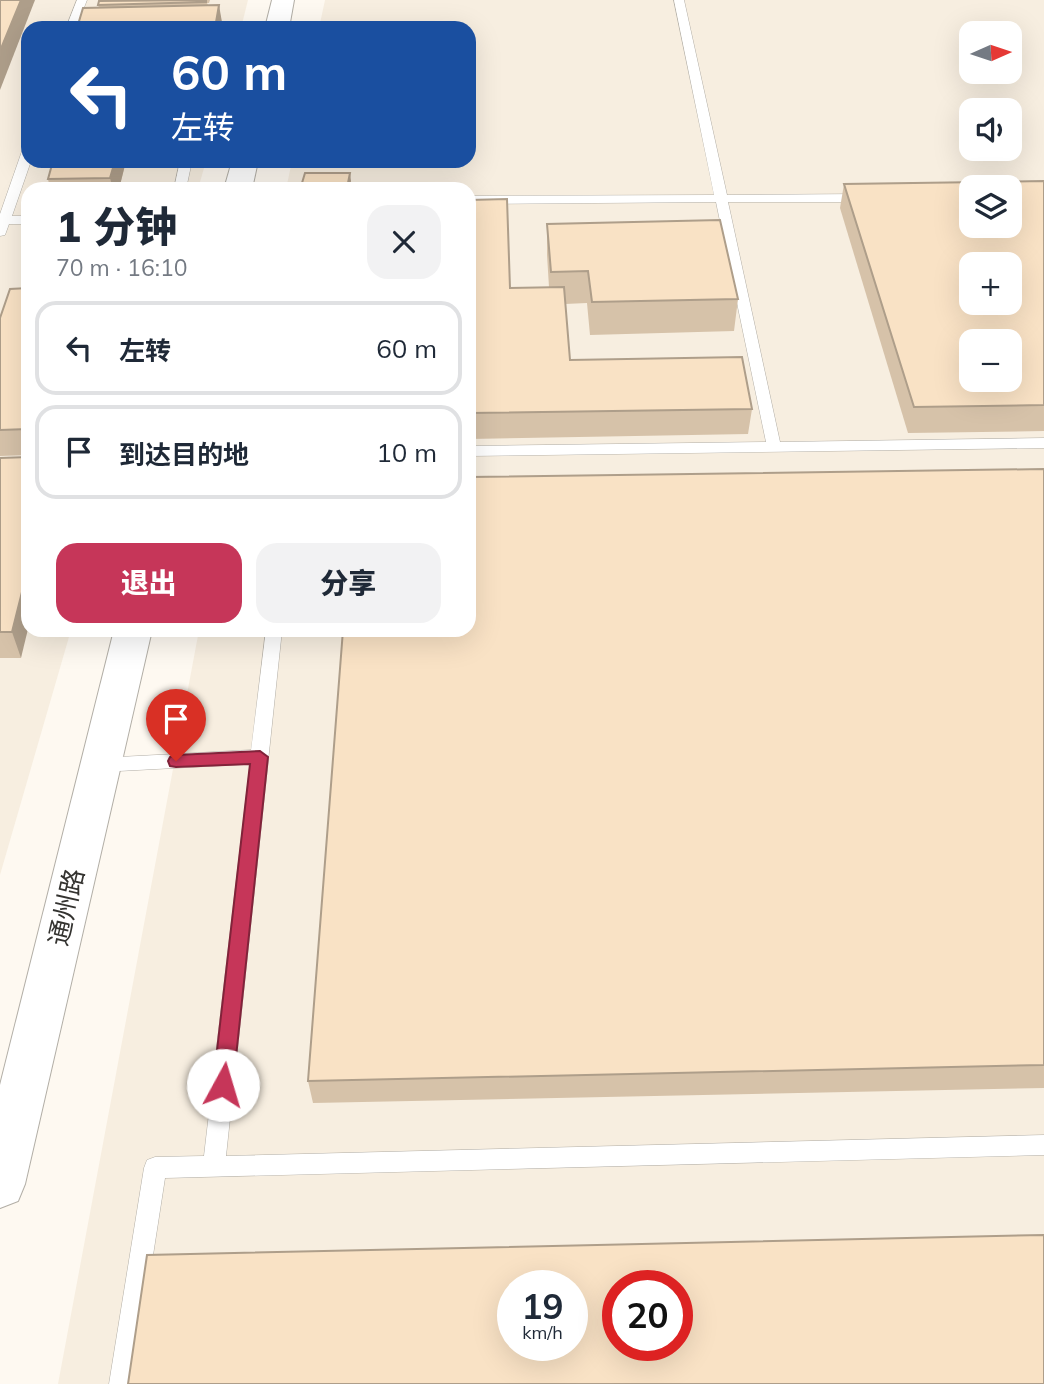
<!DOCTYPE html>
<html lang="zh">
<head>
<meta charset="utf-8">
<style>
  body { margin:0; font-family:Mulish,"Noto Sans SC",sans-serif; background:#f2f2f3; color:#1f2937; height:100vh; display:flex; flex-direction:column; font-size:26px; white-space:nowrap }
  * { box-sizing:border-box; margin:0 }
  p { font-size:23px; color:#747a83 }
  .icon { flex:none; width:38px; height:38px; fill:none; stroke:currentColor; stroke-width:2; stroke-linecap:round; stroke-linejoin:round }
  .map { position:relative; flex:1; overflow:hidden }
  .drawer { position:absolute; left:21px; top:182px; width:455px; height:455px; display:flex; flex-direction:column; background:#fff; border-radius:21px; box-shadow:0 7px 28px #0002 }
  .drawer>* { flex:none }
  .top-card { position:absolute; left:21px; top:21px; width:455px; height:147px; border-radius:21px; box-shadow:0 7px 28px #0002; background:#1a4fa0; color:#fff; overflow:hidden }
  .needle { width:46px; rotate:87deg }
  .buttons { position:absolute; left:959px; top:21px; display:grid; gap:14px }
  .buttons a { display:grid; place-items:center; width:63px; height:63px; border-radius:14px; background:#fff; box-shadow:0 7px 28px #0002; font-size:35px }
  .speed { position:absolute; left:497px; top:1270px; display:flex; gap:14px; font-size:35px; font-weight:700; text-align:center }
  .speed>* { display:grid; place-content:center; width:91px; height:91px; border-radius:50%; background:#fff; box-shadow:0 7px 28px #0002; line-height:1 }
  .speed small { font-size:18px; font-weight:400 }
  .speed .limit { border:10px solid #d22; background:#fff; color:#111 }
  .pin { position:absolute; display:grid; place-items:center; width:60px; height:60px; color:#fff; margin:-72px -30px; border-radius:50% 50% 50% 0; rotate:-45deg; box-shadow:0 0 7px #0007 }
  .pin .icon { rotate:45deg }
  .me { position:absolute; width:77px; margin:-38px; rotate:6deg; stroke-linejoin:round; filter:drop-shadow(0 0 5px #0008) }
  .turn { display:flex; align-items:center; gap:24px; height:147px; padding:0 35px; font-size:32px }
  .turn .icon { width:91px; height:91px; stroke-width:2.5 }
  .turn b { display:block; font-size:49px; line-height:60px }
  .round { display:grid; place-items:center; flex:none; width:74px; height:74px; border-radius:21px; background:#f2f2f3 }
  .head { display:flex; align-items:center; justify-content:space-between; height:119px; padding:0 35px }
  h1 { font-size:42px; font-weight:800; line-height:52px }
  .cta { display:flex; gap:14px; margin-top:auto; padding:14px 35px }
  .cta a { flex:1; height:80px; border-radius:21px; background:#c63659; color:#fff; font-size:28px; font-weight:800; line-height:80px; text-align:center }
  .cta a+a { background:#f2f2f3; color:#1f2937 }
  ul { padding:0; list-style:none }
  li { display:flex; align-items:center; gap:21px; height:94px; margin:0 14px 10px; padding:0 21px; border:4px solid #e0e1e3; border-radius:21px }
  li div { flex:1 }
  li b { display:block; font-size:26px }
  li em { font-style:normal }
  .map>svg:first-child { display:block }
  .built { fill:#f7eee0; fill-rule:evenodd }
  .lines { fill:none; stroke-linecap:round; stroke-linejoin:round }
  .service-casing { stroke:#b2aea6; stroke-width:1 }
  .tertiary-casing { stroke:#b2aea6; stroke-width:2 }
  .service { fill:#fff; fill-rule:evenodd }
  .tertiary { fill:#fff; fill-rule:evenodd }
  .wall { fill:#d6c2a9 }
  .shaded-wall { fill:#ae9e8a }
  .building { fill:#f9e2c5; stroke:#ae9e8a; stroke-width:2; fill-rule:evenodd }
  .route { fill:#c63659; stroke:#81233a; stroke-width:2 }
  .labels { text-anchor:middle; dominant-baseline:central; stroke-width:5; stroke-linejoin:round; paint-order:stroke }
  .street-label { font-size:26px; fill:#343330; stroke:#fff }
</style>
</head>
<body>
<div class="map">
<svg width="1044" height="1384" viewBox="0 0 1044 1384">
  <rect width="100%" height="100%" fill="#fef9f1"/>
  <!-- built -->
  <g class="built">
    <polygon points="0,0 248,0 241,28 28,28 28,161 206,161 198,189 28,189 28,630 71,630 0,875"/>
    <path d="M325,0h719v1384h-986l141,-754h270v-441h-183l6,-28h177v-133h-150zM971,33h39v39h-39zM971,110h39v39h-39zM971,187h39v39h-39zM971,264h39v39h-39zM971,341h39v39h-39zM513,1286h59v60h-59zM618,1286h59v60h-59z"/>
  </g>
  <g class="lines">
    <defs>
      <g id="service">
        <polygon points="77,0 87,0 76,28 66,28"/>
        <polygon points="674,0 684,0 727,195 864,194 870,198 864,202 728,202 780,442 1044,438 1044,448 469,456 469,446 766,442 716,202 469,204 469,196 714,195"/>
        <polygon points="28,147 28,161 31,161 12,216 28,216 28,224 9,224 5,235 0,236 0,214 22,151"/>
        <polygon points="180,161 192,161 186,189 174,189"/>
        <polygon points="266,630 282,630 226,1156 1044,1135 1044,1155 165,1178 133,1384 109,1384 144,1168 147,1160 155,1157 204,1156 250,764 100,772 94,770 91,765 94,760 100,758 251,750"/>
      </g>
      <g id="tertiary">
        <polygon points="272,0 294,0 289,28 265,28"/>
        <polygon points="232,161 258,161 252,189 224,189"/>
        <polygon points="114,630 152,630 25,1184 18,1201 0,1208 0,1085"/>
      </g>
    </defs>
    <!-- service casing -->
    <use href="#service" class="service-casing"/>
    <!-- tertiary casing -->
    <use href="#tertiary" class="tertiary-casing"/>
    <!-- service -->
    <use href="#service" class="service"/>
    <!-- tertiary -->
    <use href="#tertiary" class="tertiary"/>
  </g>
  <!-- wall -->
  <g class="wall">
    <polygon points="100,0 210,0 209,3 207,3 208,5 223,28 99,8 98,5"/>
    <polygon points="53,161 126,161 119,189 50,189 48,179"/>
    <polygon points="351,181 349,189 303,189 302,183"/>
    <polygon points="1044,181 1044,431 908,433 840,208 844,184"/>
    <polygon points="469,200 510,288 549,287 547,255 547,224 738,299 734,331 590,335 587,303 565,304 570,360 752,409 748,434 469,439"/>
    <polygon points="28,288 28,455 0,456 0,318"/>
    <polygon points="0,458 21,658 0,658"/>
    <polygon points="1044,469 1044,1088 313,1103 308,1081"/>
  </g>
  <!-- shaded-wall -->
  <g class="shaded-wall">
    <polygon points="21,0 35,0 0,90 0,51"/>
    <polygon points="219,5 223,28 215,28"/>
    <polygon points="115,161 126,161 119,189 113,189 110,178"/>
    <polygon points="350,173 351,181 348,189 348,183"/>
    <polygon points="28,568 28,629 21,658 12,632"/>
  </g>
  <!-- building -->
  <g class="building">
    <polygon points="0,0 21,0 0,51"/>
    <polygon points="206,0 206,2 98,5 99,1"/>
    <polygon points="219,5 215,28 77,28 83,8"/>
    <polygon points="53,161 115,161 110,178 48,179"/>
    <polygon points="305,173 350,173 348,183 302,183"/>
    <path d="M1044,181v224l-130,2 -70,-223zM971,187h39v39h-39zM971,264h39v39h-39zM971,341h39v39h-39z"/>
    <polygon points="507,199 510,288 564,287 570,360 742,357 752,409 469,413 469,200"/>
    <polygon points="720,220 738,299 592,302 588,271 551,272 547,224"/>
    <polygon points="28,288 28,429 0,430 0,318 10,289"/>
    <polygon points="28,457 28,568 12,632 0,632 0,458"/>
    <polygon points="1044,469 1044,1065 308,1081 343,630 469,630 469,477"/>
    <path d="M1044,1235v149h-916l19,-129zM513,1286h59v60h-59zM618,1286h59v60h-59z"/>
  </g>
  <!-- route -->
  <polygon class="route" points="260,751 268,757 233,1085 230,1091 223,1094 216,1091 213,1085 250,764 176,767 170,766 168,761 170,757 176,755"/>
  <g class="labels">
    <!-- street labels -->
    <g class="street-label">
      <text transform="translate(66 907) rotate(-77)">通州路</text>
    </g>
  </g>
</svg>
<div class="buttons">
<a><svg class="needle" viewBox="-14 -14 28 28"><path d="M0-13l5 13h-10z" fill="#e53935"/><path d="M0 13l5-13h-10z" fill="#747a83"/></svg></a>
<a><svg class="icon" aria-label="sound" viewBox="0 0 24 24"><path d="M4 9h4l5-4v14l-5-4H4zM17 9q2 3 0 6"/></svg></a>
<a><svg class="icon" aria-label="layers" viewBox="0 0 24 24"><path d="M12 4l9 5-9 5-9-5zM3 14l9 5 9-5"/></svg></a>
<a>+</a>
<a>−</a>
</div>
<div class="speed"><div>19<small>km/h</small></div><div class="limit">20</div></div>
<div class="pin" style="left:176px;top:761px;background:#d93025"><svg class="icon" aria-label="arrive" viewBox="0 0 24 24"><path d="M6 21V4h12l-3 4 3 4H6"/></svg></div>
<svg class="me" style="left:223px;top:1085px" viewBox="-20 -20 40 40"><circle r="19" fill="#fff"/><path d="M0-13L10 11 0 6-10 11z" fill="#c63659"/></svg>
<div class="top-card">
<div class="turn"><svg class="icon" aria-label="left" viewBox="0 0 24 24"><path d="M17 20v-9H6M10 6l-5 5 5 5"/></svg><div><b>60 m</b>左转</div></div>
</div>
<section class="drawer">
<div class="head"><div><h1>1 分钟</h1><p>70 m · 16:10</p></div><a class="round"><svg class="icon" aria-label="close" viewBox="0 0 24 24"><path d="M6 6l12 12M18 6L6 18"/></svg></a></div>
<ul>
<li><svg class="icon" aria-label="left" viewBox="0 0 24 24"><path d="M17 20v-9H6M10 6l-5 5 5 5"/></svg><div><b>左转</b></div><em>60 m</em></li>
<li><svg class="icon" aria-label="arrive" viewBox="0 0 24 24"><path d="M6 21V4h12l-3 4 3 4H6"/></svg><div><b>到达目的地</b></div><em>10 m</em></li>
</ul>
<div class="cta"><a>退出</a><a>分享</a></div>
</section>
</div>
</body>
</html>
